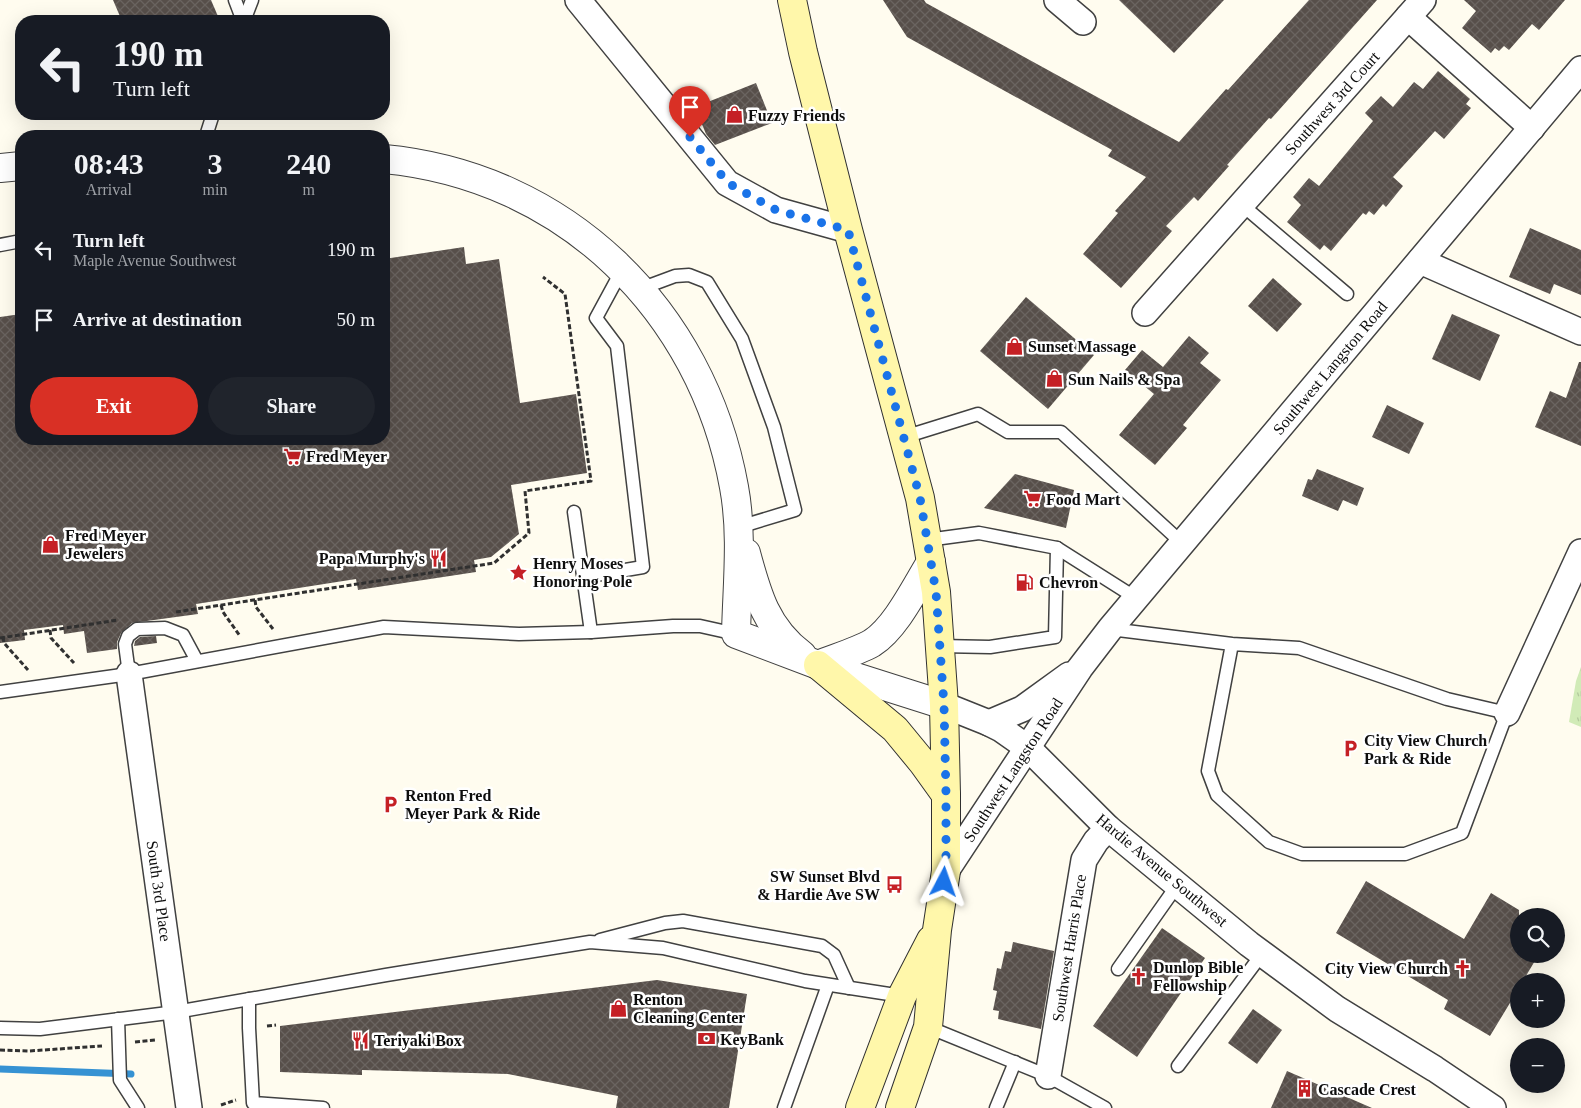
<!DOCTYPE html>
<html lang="en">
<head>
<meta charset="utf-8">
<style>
  body { margin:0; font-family:"Times New Roman",serif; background:#20242c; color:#f1f3f6; height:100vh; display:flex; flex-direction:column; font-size:19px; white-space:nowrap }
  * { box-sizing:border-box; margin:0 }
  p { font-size:16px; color:#9ea1a6 }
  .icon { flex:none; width:28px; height:28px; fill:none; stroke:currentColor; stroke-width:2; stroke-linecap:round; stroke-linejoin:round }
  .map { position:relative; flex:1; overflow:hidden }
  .drawer { position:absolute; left:15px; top:130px; width:375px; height:315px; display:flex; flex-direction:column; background:#171b24; border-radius:20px; box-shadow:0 5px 20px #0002 }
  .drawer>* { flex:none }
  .banner { position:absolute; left:15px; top:15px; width:375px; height:105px; border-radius:20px; box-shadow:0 5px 20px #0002; background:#171b24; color:#f1f3f6; overflow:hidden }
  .buttons { position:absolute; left:1510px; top:908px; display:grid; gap:10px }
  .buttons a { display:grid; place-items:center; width:55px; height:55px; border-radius:50%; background:#171b24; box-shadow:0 5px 20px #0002; font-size:25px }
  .pin { position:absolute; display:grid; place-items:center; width:42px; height:42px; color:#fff; margin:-51px -21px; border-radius:50% 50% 50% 0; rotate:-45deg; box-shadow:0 0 5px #0007 }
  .pin .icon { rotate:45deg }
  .me { position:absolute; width:55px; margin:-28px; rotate:4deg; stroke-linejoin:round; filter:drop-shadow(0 0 4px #0008) }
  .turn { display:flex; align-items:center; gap:18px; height:105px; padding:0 15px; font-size:22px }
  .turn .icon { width:65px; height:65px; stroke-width:2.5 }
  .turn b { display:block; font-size:35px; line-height:42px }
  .eta { display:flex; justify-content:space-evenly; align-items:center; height:85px; text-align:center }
  .eta b { font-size:30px; font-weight:600; line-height:35px }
  .button { display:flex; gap:10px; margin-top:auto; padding:10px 15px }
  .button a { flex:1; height:58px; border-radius:30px; background:#d93025; color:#fff; font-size:20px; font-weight:600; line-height:58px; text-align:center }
  .button a+a { background:#20242c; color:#f1f3f6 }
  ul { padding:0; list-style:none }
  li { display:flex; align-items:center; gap:15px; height:70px; padding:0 15px }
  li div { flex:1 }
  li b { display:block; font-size:19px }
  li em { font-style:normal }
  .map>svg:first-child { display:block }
  .grass { fill:url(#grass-tufts) }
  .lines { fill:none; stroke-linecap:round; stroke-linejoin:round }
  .stream { stroke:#3692d3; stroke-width:7 }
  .building { fill:url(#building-cross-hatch) }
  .service-casing { stroke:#414141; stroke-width:15 }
  .minor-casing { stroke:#414141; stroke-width:28 }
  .tertiary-casing { stroke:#414141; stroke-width:30 }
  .secondary-casing { stroke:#303030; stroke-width:30 }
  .path { stroke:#303030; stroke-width:3; stroke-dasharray:5 2.5; stroke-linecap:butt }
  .service { stroke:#fff; stroke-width:12 }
  .minor { stroke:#fff; stroke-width:25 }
  .tertiary { stroke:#fff; stroke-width:28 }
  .secondary { stroke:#fff7aa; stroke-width:28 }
  .route { stroke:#1a73e8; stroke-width:9; stroke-dasharray:0 16.2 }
  .labels { text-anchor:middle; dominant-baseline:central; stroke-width:5; stroke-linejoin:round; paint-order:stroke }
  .street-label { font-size:16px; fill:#0e0e0e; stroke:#fff }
  .poi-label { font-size:16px; font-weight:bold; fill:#0e0e0e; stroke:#fff; text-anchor:start }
</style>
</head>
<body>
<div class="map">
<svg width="1581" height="1108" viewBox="0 0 1581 1108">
  <defs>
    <pattern id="grass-tufts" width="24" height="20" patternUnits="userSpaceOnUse" patternTransform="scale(1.25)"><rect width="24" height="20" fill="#d1ebb7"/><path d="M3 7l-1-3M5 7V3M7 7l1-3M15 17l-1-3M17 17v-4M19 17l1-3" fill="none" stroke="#b2c89c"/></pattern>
    <pattern id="building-cross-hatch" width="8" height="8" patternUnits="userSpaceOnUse" patternTransform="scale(1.25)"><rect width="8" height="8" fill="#574f4a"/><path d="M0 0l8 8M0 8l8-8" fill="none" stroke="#6a6460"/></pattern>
  </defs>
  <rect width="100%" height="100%" fill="#fffcef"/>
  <!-- grass -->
  <polygon class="grass" points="1581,667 1581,727 1569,722 1576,681"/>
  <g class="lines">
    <!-- stream -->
    <polyline class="stream" points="0,1069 131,1074"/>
  </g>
  <!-- building -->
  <g class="building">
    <polygon points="113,0 211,0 220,21 122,21"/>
    <polygon points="883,0 924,0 926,3 1179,142 1226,89 1228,90 1309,0 1377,0 1271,119 1269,118 1227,165 1229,166 1198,201 1194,197 1166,226 1172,231 1121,288 1083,254 1118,213 1115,211 1146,177 1108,156 1112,150 907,37"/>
    <polygon points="1119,0 1224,0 1174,53"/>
    <polygon points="1464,0 1565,0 1539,30 1532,24 1509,50 1504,46 1499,51 1495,48 1491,53 1462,28 1476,11"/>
    <polygon points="1438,71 1470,99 1466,104 1471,108 1444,139 1435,131 1393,177 1403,186 1386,207 1383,204 1374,215 1369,211 1366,215 1363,213 1331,251 1324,245 1320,250 1287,222 1301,205 1293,197 1309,178 1319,186 1373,121 1365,113 1381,96 1393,107 1414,82 1423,89"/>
    <polygon points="756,83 772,123 715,145 706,134 695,107"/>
    <polygon points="1530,228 1581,250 1581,295 1554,284 1550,294 1509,277"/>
    <polygon points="464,247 466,264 499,259 520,403 576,394 587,473 511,485 519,534 491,557 474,560 476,572 358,590 356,579 196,604 198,614 132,623 121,633 117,642 117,649 87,653 84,631 64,634 63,625 24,630 25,640 0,643 0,317 21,314 21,439 384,439 384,259"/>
    <polygon points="1273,278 1302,304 1277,332 1248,306"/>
    <polygon points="1026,297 1094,355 1048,409 980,351"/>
    <polygon points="1452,314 1500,335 1480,381 1432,359"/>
    <polygon points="1189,336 1209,353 1200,363 1221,380 1183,425 1187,428 1155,465 1119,435 1154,394 1125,370 1142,350 1163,367"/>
    <polygon points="1579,362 1581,362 1581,446 1535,427 1550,391 1566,398"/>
    <polygon points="1387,405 1424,423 1409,454 1372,437"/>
    <polygon points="1317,469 1364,488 1357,506 1343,500 1338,511 1302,496 1308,479 1312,480"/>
    <polygon points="1015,474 1074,490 1066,528 984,508"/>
    <polygon points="156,636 157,643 134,646 135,641 140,637"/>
    <polygon points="1366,881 1464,939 1491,893 1519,910 1519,954 1539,954 1523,981 1519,981 1519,988 1490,1036 1444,1009 1448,1000 1336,933"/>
    <polygon points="1162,928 1205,958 1137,1057 1093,1026"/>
    <polygon points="1013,942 1054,951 1041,1029 998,1019 999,1011 993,1010 997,991 993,990 997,968 1001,969 1005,951 1011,952"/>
    <polygon points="657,980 747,994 729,1108 616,1108 618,1096 508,1074 362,1070 362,1075 280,1072 280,1026"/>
    <polygon points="1253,1009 1282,1030 1257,1064 1228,1043"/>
    <polygon points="1287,1071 1372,1108 1271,1108"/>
  </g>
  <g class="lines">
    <defs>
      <g id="service">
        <polyline points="235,0 243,21"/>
        <polyline points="244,21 252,0"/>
        <polyline points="206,136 213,114"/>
        <polyline points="1241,204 1347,294"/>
        <polyline points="0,245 21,241"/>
        <polyline points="640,289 675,276 689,275 707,282 742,339 774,427 795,510 739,527"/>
        <polyline points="904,437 978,414 1008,432 1061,432 1182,543"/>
        <polyline points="574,512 591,632"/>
        <polyline points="927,540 979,533 1057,548 1136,598"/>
        <polyline points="584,577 643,567 617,346 596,318 622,270"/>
        <polyline points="1110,629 1232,644 1299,648 1447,699 1507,713 1462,833 1405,854 1302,854 1269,842 1217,795 1208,771 1232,644"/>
        <polyline points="940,646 990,647 1055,637 1057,548"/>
        <polyline points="129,674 125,644 128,636 137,629 165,628 183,635 197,661"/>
        <polyline points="0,692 129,674 384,627 519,634 591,632 673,626 700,626 736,634"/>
        <polyline points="600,940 665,923 683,921 822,946 834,955 849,988"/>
        <polyline points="1118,969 1178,884"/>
        <polyline points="249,999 249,1028 253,1103 323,1108"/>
        <polyline points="118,1019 120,1080 138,1108"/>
        <polyline points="928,1027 1048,1076 1105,1108"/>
        <polyline points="0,1028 40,1029 176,1012 386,975 590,942 663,948 805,981 902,996"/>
        <polyline points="1178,1066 1262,954"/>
        <polyline points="784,1108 828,985"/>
        <polyline points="996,1108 1015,1062"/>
      </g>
      <g id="minor">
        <polyline points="578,0 727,183 776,210 848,230"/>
        <polyline points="1057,0 1083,22"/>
        <polyline points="1408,17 1423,0"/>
        <polyline points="1420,261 1581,332"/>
        <polyline points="1145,313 1408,17 1532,128"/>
        <polyline points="129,674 189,1108"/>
        <polyline points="944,705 989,723 1001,729 1028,748 1108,828 1249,944 1337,1009 1435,1069 1493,1108"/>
        <polyline points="1507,713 1581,552"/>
        <polyline points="989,723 1022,709 1069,675"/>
        <polyline points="946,871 1080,668 1110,629 1581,69"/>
        <polyline points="1048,1076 1084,860 1096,841 1108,828"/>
      </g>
      <g id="tertiary">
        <path d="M384,159c181,17 318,151 350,328 9,48 3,99 2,147l82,31 126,40"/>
        <polyline points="0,168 21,166"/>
        <path d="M746,553c11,41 20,75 56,102"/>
        <path d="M818,665c17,-7 38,-13 54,-22 24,-15 44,-57 59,-81"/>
      </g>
      <g id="secondary">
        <polyline points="792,0 803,52 848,230 920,498 936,592 944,705 946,795 946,871 937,930 928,1027 900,1108"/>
        <polyline points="818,665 895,729 923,763 946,795"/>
        <polyline points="860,1108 902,996 931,940"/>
      </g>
    </defs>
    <!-- service casing -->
    <use href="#service" class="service-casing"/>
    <!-- minor casing -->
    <use href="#minor" class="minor-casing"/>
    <!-- tertiary casing -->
    <use href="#tertiary" class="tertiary-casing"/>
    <!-- secondary casing -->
    <use href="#secondary" class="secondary-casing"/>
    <!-- path -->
    <g class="path">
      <polyline points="255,600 256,607 273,629"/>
      <polyline points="221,605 223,612 240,636"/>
      <polyline points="176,612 494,563 529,533 525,491 591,481 565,294 543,277"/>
      <polyline points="50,630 51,638 74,663"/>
      <polyline points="3,637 4,643 28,670"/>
      <polyline points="0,638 118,620"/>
      <polyline points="267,1026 276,1025"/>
      <polyline points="135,1042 156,1040"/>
      <polyline points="0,1050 29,1051 102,1046"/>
      <polyline points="221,1105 236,1100"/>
    </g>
    <!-- service -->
    <use href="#service" class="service"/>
    <!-- minor -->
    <use href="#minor" class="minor"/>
    <!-- tertiary -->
    <use href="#tertiary" class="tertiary"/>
    <!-- secondary -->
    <use href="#secondary" class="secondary"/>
  </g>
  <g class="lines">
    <!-- route -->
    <polyline class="route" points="690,137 728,183 776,210 848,230 920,498 936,592 944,705 946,794 946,872 944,882"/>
  </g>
  <!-- icons -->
  <defs>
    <symbol id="shop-bare" viewBox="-9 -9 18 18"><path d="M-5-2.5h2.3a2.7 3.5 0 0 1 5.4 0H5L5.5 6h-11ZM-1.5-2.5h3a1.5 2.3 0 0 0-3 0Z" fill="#c52025" stroke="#fff" stroke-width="2.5" paint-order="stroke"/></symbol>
    <symbol id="supermarket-bare" viewBox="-9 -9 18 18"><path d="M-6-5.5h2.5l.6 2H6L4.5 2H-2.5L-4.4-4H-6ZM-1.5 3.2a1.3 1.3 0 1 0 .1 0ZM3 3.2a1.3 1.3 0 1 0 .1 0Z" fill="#c52025" stroke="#fff" stroke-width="2.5" paint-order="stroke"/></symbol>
    <symbol id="restaurant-bare" viewBox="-9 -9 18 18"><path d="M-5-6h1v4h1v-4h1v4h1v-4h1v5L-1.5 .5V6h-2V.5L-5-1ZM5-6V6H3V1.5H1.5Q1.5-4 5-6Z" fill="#c52025" stroke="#fff" stroke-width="2.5" paint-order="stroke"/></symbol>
    <symbol id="sight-bare" viewBox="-9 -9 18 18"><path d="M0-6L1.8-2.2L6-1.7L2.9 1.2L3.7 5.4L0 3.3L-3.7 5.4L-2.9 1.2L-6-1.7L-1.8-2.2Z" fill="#c52025" stroke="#fff" stroke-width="2.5" paint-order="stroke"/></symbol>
    <symbol id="fuel-bare" viewBox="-9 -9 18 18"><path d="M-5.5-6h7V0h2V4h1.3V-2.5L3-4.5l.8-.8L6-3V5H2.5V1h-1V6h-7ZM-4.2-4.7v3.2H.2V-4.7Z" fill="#c52025" stroke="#fff" stroke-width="2.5" paint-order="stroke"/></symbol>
    <symbol id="parking-bare" viewBox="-9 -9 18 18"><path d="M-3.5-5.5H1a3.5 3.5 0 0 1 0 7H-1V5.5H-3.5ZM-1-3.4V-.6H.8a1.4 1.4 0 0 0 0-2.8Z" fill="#c52025" stroke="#fff" stroke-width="2.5" paint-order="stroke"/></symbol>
    <symbol id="bus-bare" viewBox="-9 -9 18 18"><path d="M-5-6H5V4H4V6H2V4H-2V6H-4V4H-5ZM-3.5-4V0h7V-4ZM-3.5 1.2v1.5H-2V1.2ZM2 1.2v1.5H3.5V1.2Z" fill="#c52025" stroke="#fff" stroke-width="2.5" paint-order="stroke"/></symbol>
    <symbol id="church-bare" viewBox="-9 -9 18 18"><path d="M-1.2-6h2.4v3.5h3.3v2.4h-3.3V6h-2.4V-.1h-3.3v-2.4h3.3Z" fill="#c52025" stroke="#fff" stroke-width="2.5" paint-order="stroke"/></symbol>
    <symbol id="bank-bare" viewBox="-9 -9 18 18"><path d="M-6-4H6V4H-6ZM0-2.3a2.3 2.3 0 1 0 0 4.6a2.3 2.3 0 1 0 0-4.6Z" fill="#c52025" stroke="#fff" stroke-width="2.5" paint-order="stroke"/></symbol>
    <symbol id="building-bare" viewBox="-9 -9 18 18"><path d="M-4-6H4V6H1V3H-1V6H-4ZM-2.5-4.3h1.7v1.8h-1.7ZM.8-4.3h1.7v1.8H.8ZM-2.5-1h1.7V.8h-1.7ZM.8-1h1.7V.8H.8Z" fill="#c52025" stroke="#fff" stroke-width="2.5" paint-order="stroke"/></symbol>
  </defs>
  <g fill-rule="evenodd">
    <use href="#shop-bare" x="722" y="102" width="25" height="25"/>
    <use href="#shop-bare" x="1002" y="334" width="25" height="25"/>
    <use href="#shop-bare" x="1042" y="366" width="25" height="25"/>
    <use href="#supermarket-bare" x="280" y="444" width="25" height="25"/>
    <use href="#supermarket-bare" x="1020" y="486" width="25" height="25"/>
    <use href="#shop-bare" x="38" y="532" width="25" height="25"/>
    <use href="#restaurant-bare" x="426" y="546" width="25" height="25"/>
    <use href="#sight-bare" x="506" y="560" width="25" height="25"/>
    <use href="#fuel-bare" x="1012" y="570" width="25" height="25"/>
    <use href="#parking-bare" x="1338" y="736" width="25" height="25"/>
    <use href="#parking-bare" x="378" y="792" width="25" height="25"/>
    <use href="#bus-bare" x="882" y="872" width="25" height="25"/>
    <use href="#church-bare" x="1450" y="956" width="25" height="25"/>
    <use href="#church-bare" x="1126" y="964" width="25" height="25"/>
    <use href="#shop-bare" x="606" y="996" width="25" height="25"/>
    <use href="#bank-bare" x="694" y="1026" width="25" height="25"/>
    <use href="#restaurant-bare" x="348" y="1028" width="25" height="25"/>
    <use href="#building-bare" x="1292" y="1076" width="25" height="25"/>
  </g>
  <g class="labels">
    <!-- street labels -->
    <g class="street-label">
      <text transform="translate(1332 103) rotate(-48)">Southwest 3rd Court</text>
      <text transform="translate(1330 368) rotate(-50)">Southwest Langston Road</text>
      <text transform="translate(1013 770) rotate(-57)">Southwest Langston Road</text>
      <text transform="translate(1162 870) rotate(40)">Hardie Avenue Southwest</text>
      <text transform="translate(159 891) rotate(82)">South 3rd Place</text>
      <text transform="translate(1069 948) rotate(-81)">Southwest Harris Place</text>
    </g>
    <!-- poi labels -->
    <g class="poi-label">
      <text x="748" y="115">Fuzzy Friends</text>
      <text x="1028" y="346">Sunset Massage</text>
      <text x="1068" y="379">Sun Nails &amp; Spa</text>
      <text x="306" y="456">Fred Meyer</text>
      <text x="1046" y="499">Food Mart</text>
      <text x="65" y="535">Fred Meyer<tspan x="65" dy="18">Jewelers</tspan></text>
      <text x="425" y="558" text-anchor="end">Papa Murphy's</text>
      <text x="533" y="563">Henry Moses<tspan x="533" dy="18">Honoring Pole</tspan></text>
      <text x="1039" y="582">Chevron</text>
      <text x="1364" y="740">City View Church<tspan x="1364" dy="18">Park &amp; Ride</tspan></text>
      <text x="405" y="795">Renton Fred<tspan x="405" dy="18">Meyer Park &amp; Ride</tspan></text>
      <text x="880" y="876" text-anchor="end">SW Sunset Blvd<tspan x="880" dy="18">&amp; Hardie Ave SW</tspan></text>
      <text x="1153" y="967">Dunlop Bible<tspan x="1153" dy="18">Fellowship</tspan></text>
      <text x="1448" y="968" text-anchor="end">City View Church</text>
      <text x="633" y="999">Renton<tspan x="633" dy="18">Cleaning Center</tspan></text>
      <text x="720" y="1039">KeyBank</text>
      <text x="374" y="1040">Teriyaki Box</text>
      <text x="1318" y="1089">Cascade Crest</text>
    </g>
  </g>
</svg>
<div class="buttons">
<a><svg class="icon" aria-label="search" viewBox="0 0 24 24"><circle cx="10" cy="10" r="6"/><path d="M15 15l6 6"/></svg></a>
<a>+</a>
<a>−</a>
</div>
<div class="pin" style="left:690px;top:137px;background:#d93025"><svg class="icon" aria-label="arrive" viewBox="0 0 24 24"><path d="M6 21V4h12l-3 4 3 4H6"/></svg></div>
<svg class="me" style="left:944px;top:882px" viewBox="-20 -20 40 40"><path d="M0-17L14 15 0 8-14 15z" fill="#1a73e8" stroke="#fff" stroke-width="4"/></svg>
<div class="banner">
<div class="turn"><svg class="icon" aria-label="left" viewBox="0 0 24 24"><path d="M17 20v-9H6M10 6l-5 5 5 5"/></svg><div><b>190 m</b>Turn left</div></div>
</div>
<section class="drawer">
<div class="eta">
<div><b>08:43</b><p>Arrival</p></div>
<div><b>3</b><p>min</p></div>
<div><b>240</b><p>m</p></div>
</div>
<ul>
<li><svg class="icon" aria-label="left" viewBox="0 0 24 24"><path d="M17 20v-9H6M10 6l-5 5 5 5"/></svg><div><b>Turn left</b><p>Maple Avenue Southwest</p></div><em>190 m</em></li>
<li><svg class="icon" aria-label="arrive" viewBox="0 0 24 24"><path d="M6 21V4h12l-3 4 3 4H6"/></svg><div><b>Arrive at destination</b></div><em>50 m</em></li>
</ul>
<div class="button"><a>Exit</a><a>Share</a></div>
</section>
</div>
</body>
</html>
